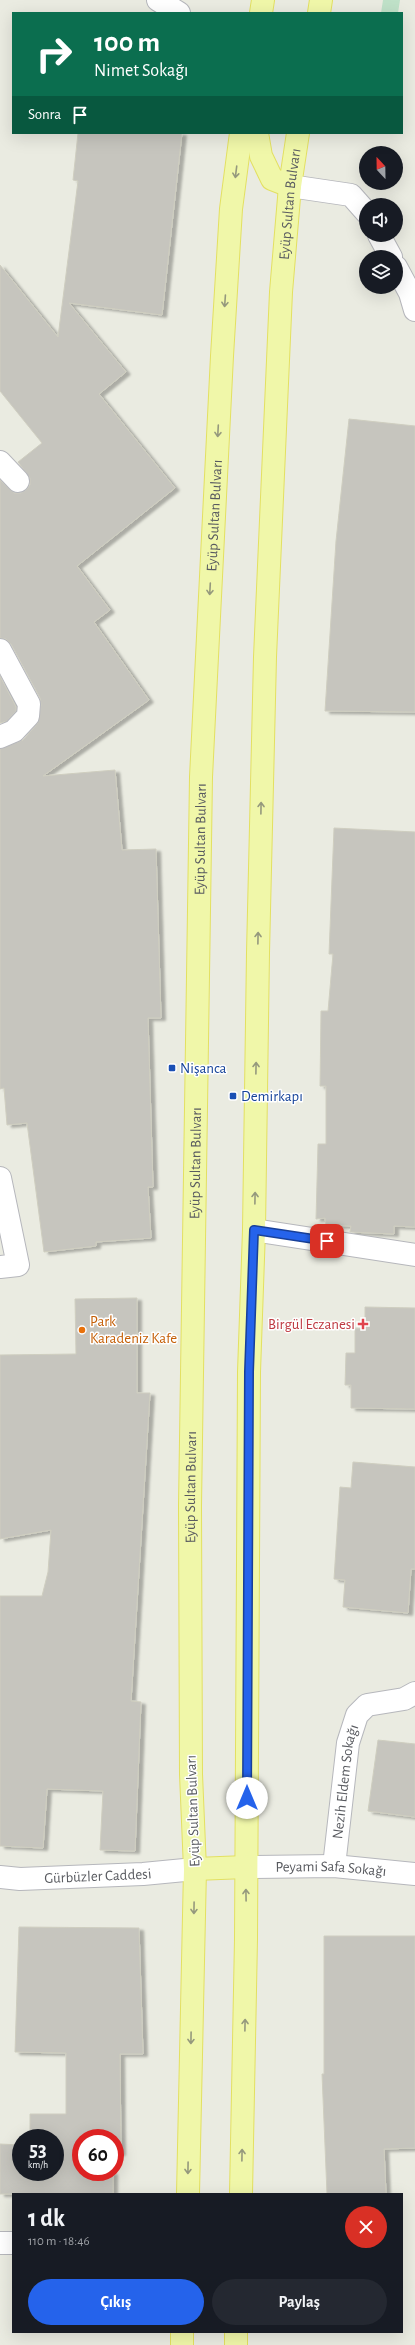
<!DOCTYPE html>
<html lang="tr">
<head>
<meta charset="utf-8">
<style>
  body { margin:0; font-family:"Alegreya Sans",sans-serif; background:#242831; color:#f1f3f6; height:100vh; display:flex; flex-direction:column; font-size:15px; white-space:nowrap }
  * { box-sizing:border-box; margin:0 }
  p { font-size:13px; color:#9ea1a6 }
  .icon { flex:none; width:22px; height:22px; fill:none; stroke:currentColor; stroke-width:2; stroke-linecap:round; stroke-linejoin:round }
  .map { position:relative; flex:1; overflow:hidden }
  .side { position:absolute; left:12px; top:2193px; width:391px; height:140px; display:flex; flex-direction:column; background:#171b24; border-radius:0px; box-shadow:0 4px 16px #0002 }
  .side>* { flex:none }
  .hud { position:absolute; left:12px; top:12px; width:391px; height:122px; border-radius:0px; box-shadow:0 4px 16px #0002; background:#0b6e4f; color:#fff; overflow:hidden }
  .needle { width:26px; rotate:338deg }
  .buttons { position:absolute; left:359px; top:146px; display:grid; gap:8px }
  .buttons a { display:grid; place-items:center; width:44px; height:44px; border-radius:50%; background:#171b24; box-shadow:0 4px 16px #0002; font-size:20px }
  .speed { position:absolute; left:12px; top:2129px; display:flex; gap:8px; font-size:20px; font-weight:700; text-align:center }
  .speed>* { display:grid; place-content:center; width:52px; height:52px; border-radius:50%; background:#171b24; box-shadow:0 4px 16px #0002; line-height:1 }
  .speed small { font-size:10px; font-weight:400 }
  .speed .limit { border:6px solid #d22; background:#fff; color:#111 }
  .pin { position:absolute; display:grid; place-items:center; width:34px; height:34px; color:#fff; margin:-17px; border-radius:8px; box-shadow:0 2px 6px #0006 }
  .me { position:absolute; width:44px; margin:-22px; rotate:0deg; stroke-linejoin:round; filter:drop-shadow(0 0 3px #0008) }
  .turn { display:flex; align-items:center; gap:14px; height:84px; padding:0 16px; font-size:18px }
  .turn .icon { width:52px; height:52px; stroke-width:2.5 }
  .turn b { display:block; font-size:28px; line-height:34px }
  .then { display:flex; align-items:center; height:38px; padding:0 16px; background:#0003; gap:8px; font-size:15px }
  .round { display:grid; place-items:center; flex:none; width:42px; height:42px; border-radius:21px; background:#242831 }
  .overview { display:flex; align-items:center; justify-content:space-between; height:68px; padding:0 16px }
  h1 { font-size:24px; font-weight:600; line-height:30px }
  .button { display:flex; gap:8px; margin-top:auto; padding:8px 16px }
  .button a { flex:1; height:46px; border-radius:24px; background:#2563eb; color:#fff; font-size:16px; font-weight:600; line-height:46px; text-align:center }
  .button a+a { background:#242831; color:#f1f3f6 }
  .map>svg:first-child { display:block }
  .green { fill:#bfe1c8 }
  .building { fill:#c6c5be; stroke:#cfcec0; filter:url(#shadow) }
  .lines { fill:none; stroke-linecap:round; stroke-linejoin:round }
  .minor-casing { stroke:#b6b7bc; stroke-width:24 }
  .major-casing { stroke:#e3e061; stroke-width:24 }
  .minor { stroke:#fff; stroke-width:22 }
  .major { stroke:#f0f7a9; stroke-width:22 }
  .oneway { stroke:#95997d }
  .route-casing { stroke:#184099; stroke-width:10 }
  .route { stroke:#2563eb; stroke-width:7 }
  .transit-dot { fill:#1a4fb4; stroke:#fff; stroke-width:1.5 }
  .health-dot { fill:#e0444e; stroke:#fff; stroke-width:1.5 }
  .food-dot { fill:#e8710a; stroke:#fff; stroke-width:1.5 }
  .labels { text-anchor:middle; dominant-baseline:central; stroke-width:3; stroke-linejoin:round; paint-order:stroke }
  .street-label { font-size:15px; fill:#595b60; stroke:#fff }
  .transit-label { font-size:15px; fill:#164399; stroke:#fff; text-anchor:start }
  .food-label { font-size:15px; fill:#c56008; stroke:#fff; text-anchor:start }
  .health-label { font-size:15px; fill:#be3a42; stroke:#fff; text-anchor:end }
</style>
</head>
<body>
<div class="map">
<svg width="415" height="2345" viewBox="0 0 415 2345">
  <defs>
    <filter id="shadow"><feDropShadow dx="4.5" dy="2.5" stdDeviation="1" flood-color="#0004"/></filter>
  </defs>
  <rect width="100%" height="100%" fill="#eaebe1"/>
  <!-- green -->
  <polygon class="green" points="383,0 400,0 398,13 381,13"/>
  <!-- building -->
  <g class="building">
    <polygon points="78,133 182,133 162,315 69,303 126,372 99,394 175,488 77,566 110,610 94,622 149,700 43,776 115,770 122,850 156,849 161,1018 148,1018 153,1187 148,1187 151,1238 96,1242 96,1246 44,1252 27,1123 7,1125 4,1088 0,1089 0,749 23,740 37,724 41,705 40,698 11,644 6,639 0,638 0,480 14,493 21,493 26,490 30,485 30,478 18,462 42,443 0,391 0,265 58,337 78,181 73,180"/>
    <polygon points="349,419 415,426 415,712 325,711 336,541"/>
    <polygon points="0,676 16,707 16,711 7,721 0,723"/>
    <polygon points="334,828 415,832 415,1227 394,1226 394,1234 350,1232 351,1226 326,1225 325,1218 316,1219 318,1144 326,1144 326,1086 320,1086 321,1011 328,1011 333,954 329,954"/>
    <polygon points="137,1298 137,1393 150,1393 131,1701 141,1702 135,1851 100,1850 103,1791 47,1789 43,1848 0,1846 0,1596 42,1596 48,1572 51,1530 0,1539 0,1355 76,1354 75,1299"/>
    <polygon points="365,1307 415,1308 415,1409 351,1408 351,1385 345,1385 346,1353 355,1353 355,1328 365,1329"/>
    <polygon points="353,1462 415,1467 415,1569 411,1569 408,1613 343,1607 345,1580 334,1579 340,1487 351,1488"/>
    <polygon points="378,1740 415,1744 415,1817 368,1811"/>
    <polygon points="19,1927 139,1928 143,2054 120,2054 121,2153 115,2153 115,2138 81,2138 81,2172 113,2172 113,2194 0,2194 0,2144 21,2145 21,2172 55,2172 55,2138 30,2138 30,2114 66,2114 66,2053 15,2052"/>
    <polygon points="324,1936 415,1936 415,2148 384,2149 386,2194 327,2194 322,2074 324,2074"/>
  </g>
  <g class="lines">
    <defs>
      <g id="minor">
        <polyline points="158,0 179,13"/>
        <polyline points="290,186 351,195 366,212"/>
        <polyline points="379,235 391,257"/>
        <polyline points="396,267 410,293 415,310"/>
        <polyline points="0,462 18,481"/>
        <polyline points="0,650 29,704 28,716 14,731 0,737"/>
        <polyline points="0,1178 18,1265 0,1267"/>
        <polyline points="254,1230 415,1255"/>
        <path id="s1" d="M334,1866l14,-123 9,-28 10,-10 37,-6 11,-6"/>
        <path id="s2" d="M246,1867l88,-1 81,8"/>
        <path id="s3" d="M0,1877l20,2 123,-5 52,-5"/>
        <polyline points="0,2243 13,2243"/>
      </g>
      <g id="major">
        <polyline points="261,13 263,0"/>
        <polyline points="319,13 321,0"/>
        <polyline points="257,133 261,156 272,179 290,186"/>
        <polyline points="195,1869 246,1867"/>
        <path id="s4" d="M188,2194l7,-325 -4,-95 -1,-268 11,-729 21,-421 9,-147 10,-76"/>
        <path id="s5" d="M241,2194l5,-255 3,-567 5,-142 4,-277 7,-296 16,-365 9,-106 8,-53"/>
        <polyline points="182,2345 182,2332"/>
        <polyline points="236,2345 236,2332"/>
      </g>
    </defs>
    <!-- minor casing -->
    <use href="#minor" class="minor-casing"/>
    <!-- major casing -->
    <use href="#major" class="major-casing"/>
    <!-- minor -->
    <use href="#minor" class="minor"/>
    <!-- major -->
    <use href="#major" class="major"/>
  </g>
  <!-- one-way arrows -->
  <defs><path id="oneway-shaft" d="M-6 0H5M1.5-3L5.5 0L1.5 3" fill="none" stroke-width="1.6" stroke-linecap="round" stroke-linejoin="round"/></defs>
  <g class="oneway">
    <use href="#oneway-shaft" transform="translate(236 172) rotate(97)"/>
    <use href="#oneway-shaft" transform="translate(225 301) rotate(94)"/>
    <use href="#oneway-shaft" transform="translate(218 431) rotate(93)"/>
    <use href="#oneway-shaft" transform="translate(210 589) rotate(93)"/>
    <use href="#oneway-shaft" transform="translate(261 808) rotate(-89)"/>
    <use href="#oneway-shaft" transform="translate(258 938) rotate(-89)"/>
    <use href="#oneway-shaft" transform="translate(256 1068) rotate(-89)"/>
    <use href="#oneway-shaft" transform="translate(255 1198) rotate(-89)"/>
    <use href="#oneway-shaft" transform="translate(246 1895) rotate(-91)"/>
    <use href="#oneway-shaft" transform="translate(194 1908) rotate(91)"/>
    <use href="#oneway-shaft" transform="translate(245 2025) rotate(-89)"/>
    <use href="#oneway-shaft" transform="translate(191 2038) rotate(91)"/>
    <use href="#oneway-shaft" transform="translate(242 2155) rotate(-89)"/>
    <use href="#oneway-shaft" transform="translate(188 2168) rotate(91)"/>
  </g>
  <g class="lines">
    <defs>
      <polyline id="route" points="247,1798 249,1372 254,1230 327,1241"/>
    </defs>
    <!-- route casing -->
    <use href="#route" class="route-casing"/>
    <!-- route -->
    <use href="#route" class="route"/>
  </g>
  <!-- markers -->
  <g class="transit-dot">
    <rect x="168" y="1064" width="8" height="8" rx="2"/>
    <rect x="229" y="1092" width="8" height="8" rx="2"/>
  </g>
  <path class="health-dot" d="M361 1318h4v4h4v4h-4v4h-4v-4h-4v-4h4z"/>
  <circle class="food-dot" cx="82" cy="1330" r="4"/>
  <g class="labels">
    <!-- street labels -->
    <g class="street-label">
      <text stroke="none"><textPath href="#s5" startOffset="1991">Eyüp Sultan Bulvarı</textPath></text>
      <text stroke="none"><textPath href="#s4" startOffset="1679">Eyüp Sultan Bulvarı</textPath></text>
      <text stroke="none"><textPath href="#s4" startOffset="1355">Eyüp Sultan Bulvarı</textPath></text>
      <text stroke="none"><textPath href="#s4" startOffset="1031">Eyüp Sultan Bulvarı</textPath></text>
      <text stroke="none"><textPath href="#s4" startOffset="707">Eyüp Sultan Bulvarı</textPath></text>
      <text stroke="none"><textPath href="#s1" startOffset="85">Nezih Eldem Sokağı</textPath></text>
      <text transform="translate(193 1811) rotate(-92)">Eyüp Sultan Bulvarı</text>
      <text stroke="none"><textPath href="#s2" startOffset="85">Peyami Safa Sokağı</textPath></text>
      <text stroke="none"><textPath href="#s3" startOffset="98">Gürbüzler Caddesi</textPath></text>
    </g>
    <!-- transit labels -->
    <g class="transit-label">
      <text x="180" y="1068">Nişanca</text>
      <text x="241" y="1096">Demirkapı</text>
    </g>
    <!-- food labels -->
    <g class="food-label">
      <text x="90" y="1321">Park<tspan x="90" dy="17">Karadeniz Kafe</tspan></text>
    </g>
    <!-- health labels -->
    <g class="health-label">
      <text x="355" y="1324">Birgül Eczanesi</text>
    </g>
  </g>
</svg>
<div class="buttons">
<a><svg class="needle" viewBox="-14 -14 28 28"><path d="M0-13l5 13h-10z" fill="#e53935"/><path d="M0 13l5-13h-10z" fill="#9ea1a6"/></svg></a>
<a><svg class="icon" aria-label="sound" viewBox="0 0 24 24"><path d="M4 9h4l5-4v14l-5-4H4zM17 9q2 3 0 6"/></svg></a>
<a><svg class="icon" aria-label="layers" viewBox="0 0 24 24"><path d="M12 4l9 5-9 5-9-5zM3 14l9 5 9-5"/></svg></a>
</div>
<div class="speed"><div>53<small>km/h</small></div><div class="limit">60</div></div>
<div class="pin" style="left:327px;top:1241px;background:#d93025"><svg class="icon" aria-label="arrive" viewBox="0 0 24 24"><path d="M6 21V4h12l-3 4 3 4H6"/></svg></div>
<svg class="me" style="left:247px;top:1798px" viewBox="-20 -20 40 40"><circle r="19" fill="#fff"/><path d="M0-13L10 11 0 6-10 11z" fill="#2563eb"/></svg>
<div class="hud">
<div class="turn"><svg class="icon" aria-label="right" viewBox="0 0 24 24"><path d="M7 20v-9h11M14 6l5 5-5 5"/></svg><div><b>100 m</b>Nimet Sokağı</div></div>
<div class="then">Sonra<svg class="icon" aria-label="arrive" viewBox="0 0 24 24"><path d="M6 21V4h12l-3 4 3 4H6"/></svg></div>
</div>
<section class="side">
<div class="overview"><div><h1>1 dk</h1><p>110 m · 18:46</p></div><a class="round" style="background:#d93025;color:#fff"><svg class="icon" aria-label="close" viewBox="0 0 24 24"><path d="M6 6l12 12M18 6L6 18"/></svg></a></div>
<div class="button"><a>Çıkış</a><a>Paylaş</a></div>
</section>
</div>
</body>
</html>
